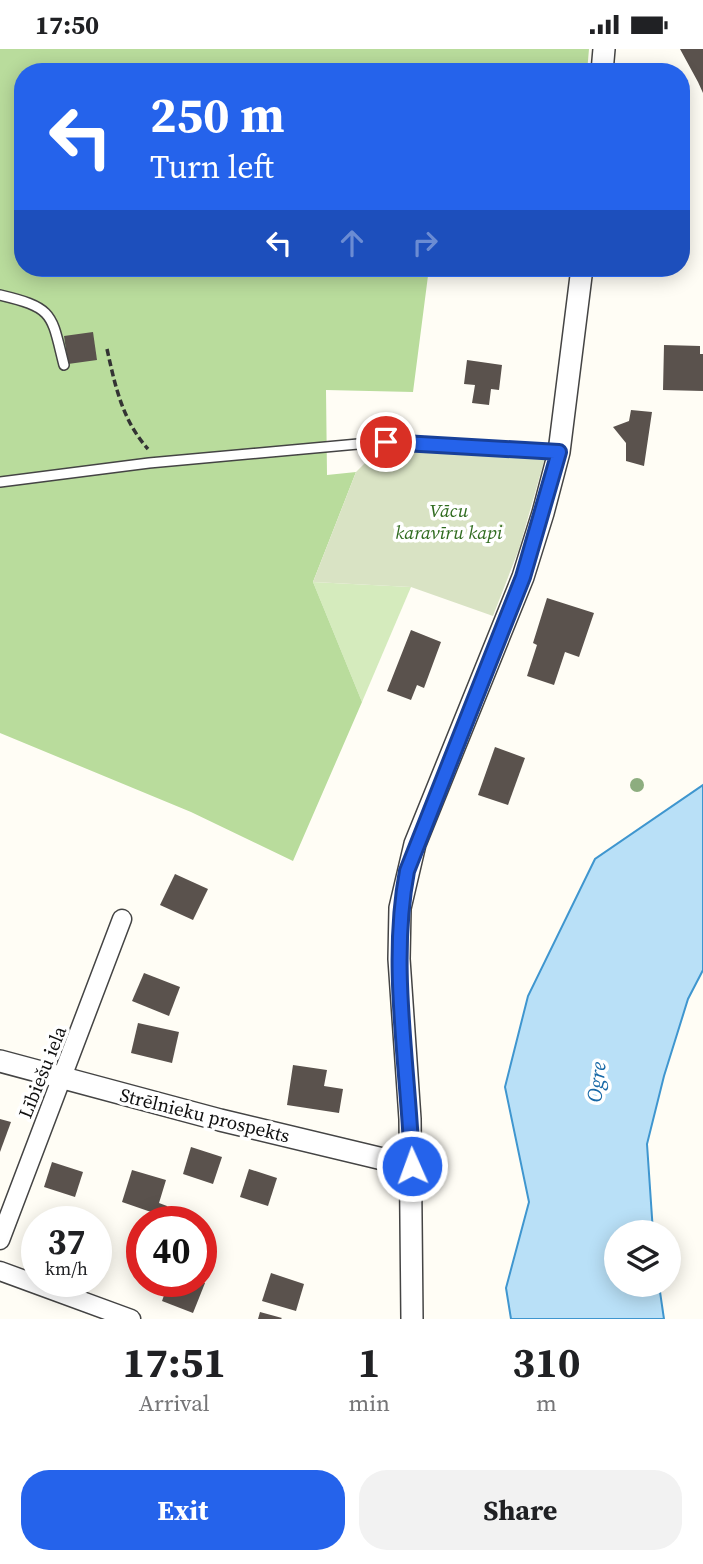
<!DOCTYPE html>
<html lang="en">
<head>
<meta charset="utf-8">
<style>
  body { margin:0; font-family:"Source Serif 4",serif; background:#f2f2f2; color:#202124; height:100vh; display:flex; flex-direction:column; font-size:26px; white-space:nowrap }
  * { box-sizing:border-box; margin:0 }
  p { font-size:23px; color:#757577 }
  .icon { flex:none; width:38px; height:38px; fill:none; stroke:currentColor; stroke-width:2; stroke-linecap:round; stroke-linejoin:round }
  .map { position:relative; height:1270px; overflow:hidden }
  .drawer { display:flex; flex-direction:column; background:#fff; flex:1 }
  .drawer>* { flex:none }
  .banner { position:absolute; left:14px; top:14px; width:676px; height:214px; border-radius:28px; box-shadow:0 4px 18px #0003; background:#2563eb; color:#fff; overflow:hidden }
  .controls { position:absolute; left:604px; top:1171px; display:grid; gap:14px }
  .controls a { display:grid; place-items:center; width:77px; height:77px; border-radius:50%; background:#fff; box-shadow:0 4px 18px #0003; font-size:35px }
  .speed { position:absolute; left:21px; top:1157px; display:flex; gap:14px; font-size:35px; font-weight:700; text-align:center }
  .speed>* { display:grid; place-content:center; width:91px; height:91px; border-radius:50%; background:#fff; box-shadow:0 4px 18px #0003; line-height:1 }
  .speed small { font-size:18px; font-weight:400 }
  .speed .limit { border:10px solid #d22; background:#fff; color:#111 }
  .pin { position:absolute; display:grid; place-items:center; width:60px; height:60px; color:#fff; margin:-30px; border:4px solid #fff; border-radius:50%; box-shadow:0 2px 7px #0007 }
  .me { position:absolute; width:77px; margin:-38px; rotate:358deg; stroke-linejoin:round; filter:drop-shadow(0 0 5px #0008) }
  .turn { display:flex; align-items:center; gap:24px; height:147px; padding:0 21px; font-size:32px }
  .turn .icon { width:91px; height:91px; stroke-width:2.5 }
  .turn b { display:block; font-size:49px; line-height:60px }
  .lanes { display:flex; align-items:center; height:66px; padding:0 21px; background:#0003; justify-content:center; gap:35px; direction:ltr }
  .lanes .off { opacity:.35 }
  .eta { display:flex; justify-content:space-evenly; align-items:center; height:119px; text-align:center }
  .eta b { font-size:42px; font-weight:700; line-height:49px }
  .button { display:flex; gap:14px; margin-top:auto; padding:14px 21px }
  .button a { flex:1; height:80px; border-radius:28px; background:#2563eb; color:#fff; font-size:28px; font-weight:700; line-height:80px; text-align:center }
  .button a+a { background:#f2f2f2; color:#202124 }
  .status { display:flex; justify-content:space-between; align-items:center; height:49px; padding:0 35px; background:#fff; direction:ltr }
  .status svg { height:19px; fill:currentColor }
  .map>svg:first-child { display:block }
  .green { fill:#d5ebbd }
  .forest { fill:#b9dc9c }
  .cemetery { fill:#d9e3c4 }
  .water { fill:#b9e0f7; stroke:#3f96cf; stroke-width:2 }
  .building { fill:#5a524d }
  .lines { fill:none; stroke-linecap:round; stroke-linejoin:round }
  .service-casing { stroke:#444; stroke-width:12 }
  .minor-casing { stroke:#444; stroke-width:21 }
  .tertiary-casing { stroke:#444; stroke-width:24 }
  .path { stroke:#333; stroke-width:3.5; stroke-dasharray:7 3.5; stroke-linecap:butt }
  .service { stroke:#fff; stroke-width:9 }
  .minor { stroke:#fff; stroke-width:18 }
  .tertiary { stroke:#fff; stroke-width:21 }
  .tree { fill:#8dad7f }
  .route-casing { stroke:#184099; stroke-width:18 }
  .route { stroke:#2563eb; stroke-width:12 }
  .labels { text-anchor:middle; dominant-baseline:central; stroke-width:7; stroke-linejoin:round; paint-order:stroke }
  .park-label { font-size:19px; font-style:italic; fill:#2f6b1f; stroke:#fff }
  .street-label { font-size:19px; fill:#111; stroke:#fff }
  .water-label { font-size:21px; font-style:italic; fill:#1768a6; stroke:#fff }
</style>
</head>
<body>
<div class="status"><b>17:50</b><svg viewBox="0 0 49 12"><path d="M0 12V9h3v3zM5 12V6h3v6zM10 12V3h3v9zM15 12V0h3v12zM26 1h20v11H26zM47 4h2v5h-2z"/></svg></div>
<div class="map">
<svg width="703" height="1270" viewBox="0 0 703 1270">
  <rect width="100%" height="100%" fill="#fffdf5"/>
  <!-- green -->
  <polygon class="green" points="313,533 411,538 362,653"/>
  <!-- forest -->
  <polygon class="forest" points="0,0 589,0 587,23 23,23 23,219 429,219 413,343 326,341 327,426 356,423 313,533 362,653 293,812 191,763 0,684"/>
  <!-- cemetery -->
  <polygon class="cemetery" points="386,393 547,402 519,500 493,567 411,538 313,533 356,423"/>
  <!-- water -->
  <polygon class="water" points="703,736 703,921 688,950 664,1027 647,1095 653,1183 616,1183 616,1236 659,1236 664,1270 511,1270 506,1239 529,1153 505,1038 528,947 595,810"/>
  <!-- building -->
  <g class="building">
    <polygon points="680,0 703,0 703,44 698,33"/>
    <polygon points="93,283 97,311 68,315 64,287"/>
    <polygon points="664,296 700,297 700,305 703,305 703,342 663,341"/>
    <polygon points="467,311 502,316 499,341 491,340 489,356 472,354 475,336 464,335"/>
    <polygon points="631,361 652,363 644,417 626,412 626,394 613,378 629,372"/>
    <polygon points="547,549 594,564 579,608 565,603 554,636 527,627 537,596 533,594"/>
    <polygon points="411,581 441,593 424,639 417,636 411,651 387,642"/>
    <polygon points="495,698 525,709 508,756 478,746"/>
    <polygon points="175,825 208,840 193,871 160,856"/>
    <polygon points="144,924 180,938 169,967 132,952"/>
    <polygon points="138,974 179,983 172,1014 131,1004"/>
    <polygon points="293,1016 327,1021 324,1037 343,1040 339,1064 287,1056"/>
    <polygon points="0,1070 11,1073 0,1103"/>
    <polygon points="191,1098 222,1108 213,1135 183,1125"/>
    <polygon points="52,1113 83,1123 75,1148 44,1138"/>
    <polygon points="249,1120 277,1129 268,1157 240,1148"/>
    <polygon points="132,1121 166,1131 159,1154 167,1157 163,1172 148,1171 151,1163 122,1153"/>
    <polygon points="271,1224 304,1235 296,1262 262,1252"/>
    <polygon points="169,1232 205,1234 193,1264 162,1252"/>
    <polygon points="260,1263 282,1269 281,1270 258,1270"/>
  </g>
  <g class="lines">
    <defs>
      <g id="service">
        <path d="M0,246c55,13 51,19 64,70"/>
        <polyline points="0,433 149,414 369,394 559,403"/>
      </g>
      <g id="minor">
        <polyline points="0,1191 122,870"/>
        <polyline points="0,1222 131,1270"/>
      </g>
      <g id="tertiary">
        <polyline points="602,23 604,0"/>
        <polyline points="0,1012 220,1071 412,1117"/>
        <polyline points="412,1270 410,1070 399,910 400,859 415,795 523,528 543,464 559,403 582,219"/>
      </g>
    </defs>
    <!-- service casing -->
    <use href="#service" class="service-casing"/>
    <!-- minor casing -->
    <use href="#minor" class="minor-casing"/>
    <!-- tertiary casing -->
    <use href="#tertiary" class="tertiary-casing"/>
    <!-- path -->
    <path class="path" d="M107,300c8,36 15,71 41,100"/>
    <!-- service -->
    <use href="#service" class="service"/>
    <!-- minor -->
    <use href="#minor" class="minor"/>
    <!-- tertiary -->
    <use href="#tertiary" class="tertiary"/>
  </g>
  <!-- trees -->
  <circle class="tree" cx="637" cy="736" r="7"/>
  <g class="lines">
    <defs>
      <path id="route" d="M386,393l173,10 -36,125 -116,294c-18,96 2,198 5,295"/>
    </defs>
    <!-- route casing -->
    <use href="#route" class="route-casing"/>
    <!-- route -->
    <use href="#route" class="route"/>
  </g>
  <g class="labels">
    <!-- park labels -->
    <g class="park-label">
      <text x="449" y="461">Vācu<tspan x="449" dy="22">karavīru kapi</tspan></text>
    </g>
    <!-- street labels -->
    <g class="street-label">
      <text transform="translate(42 1023) rotate(-68)">Lībiešu iela</text>
      <text transform="translate(205 1066) rotate(14)">Strēlnieku prospekts</text>
    </g>
    <!-- water labels -->
    <g class="water-label">
      <text transform="translate(596 1033) rotate(-83)">Ogre</text>
    </g>
  </g>
</svg>
<div class="controls">
<a><svg class="icon" aria-label="layers" viewBox="0 0 24 24"><path d="M12 4l9 5-9 5-9-5zM3 14l9 5 9-5"/></svg></a>
</div>
<div class="speed"><div>37<small>km/h</small></div><div class="limit">40</div></div>
<div class="pin" style="left:386px;top:393px;background:#d93025"><svg class="icon" aria-label="arrive" viewBox="0 0 24 24"><path d="M6 21V4h12l-3 4 3 4H6"/></svg></div>
<svg class="me" style="left:412px;top:1117px" viewBox="-20 -20 40 40"><circle r="17" fill="#2563eb" stroke="#fff" stroke-width="3"/><path d="M0-11L8 9 0 5-8 9z" fill="#fff"/></svg>
<div class="banner">
<div class="turn"><svg class="icon" aria-label="left" viewBox="0 0 24 24"><path d="M17 20v-9H6M10 6l-5 5 5 5"/></svg><div><b>250 m</b>Turn left</div></div>
<div class="lanes"><svg class="icon" aria-label="left" viewBox="0 0 24 24"><path d="M17 20v-9H6M10 6l-5 5 5 5"/></svg><svg class="icon off" aria-label="ahead" viewBox="0 0 24 24"><path d="M12 20V5M6 11l6-6 6 6"/></svg><svg class="icon off" aria-label="right" viewBox="0 0 24 24"><path d="M7 20v-9h11M14 6l5 5-5 5"/></svg></div>
</div>
</div>
<section class="drawer">
<div class="eta">
<div><b>17:51</b><p>Arrival</p></div>
<div><b>1</b><p>min</p></div>
<div><b>310</b><p>m</p></div>
</div>
<div class="button"><a>Exit</a><a>Share</a></div>
</section>
</body>
</html>
